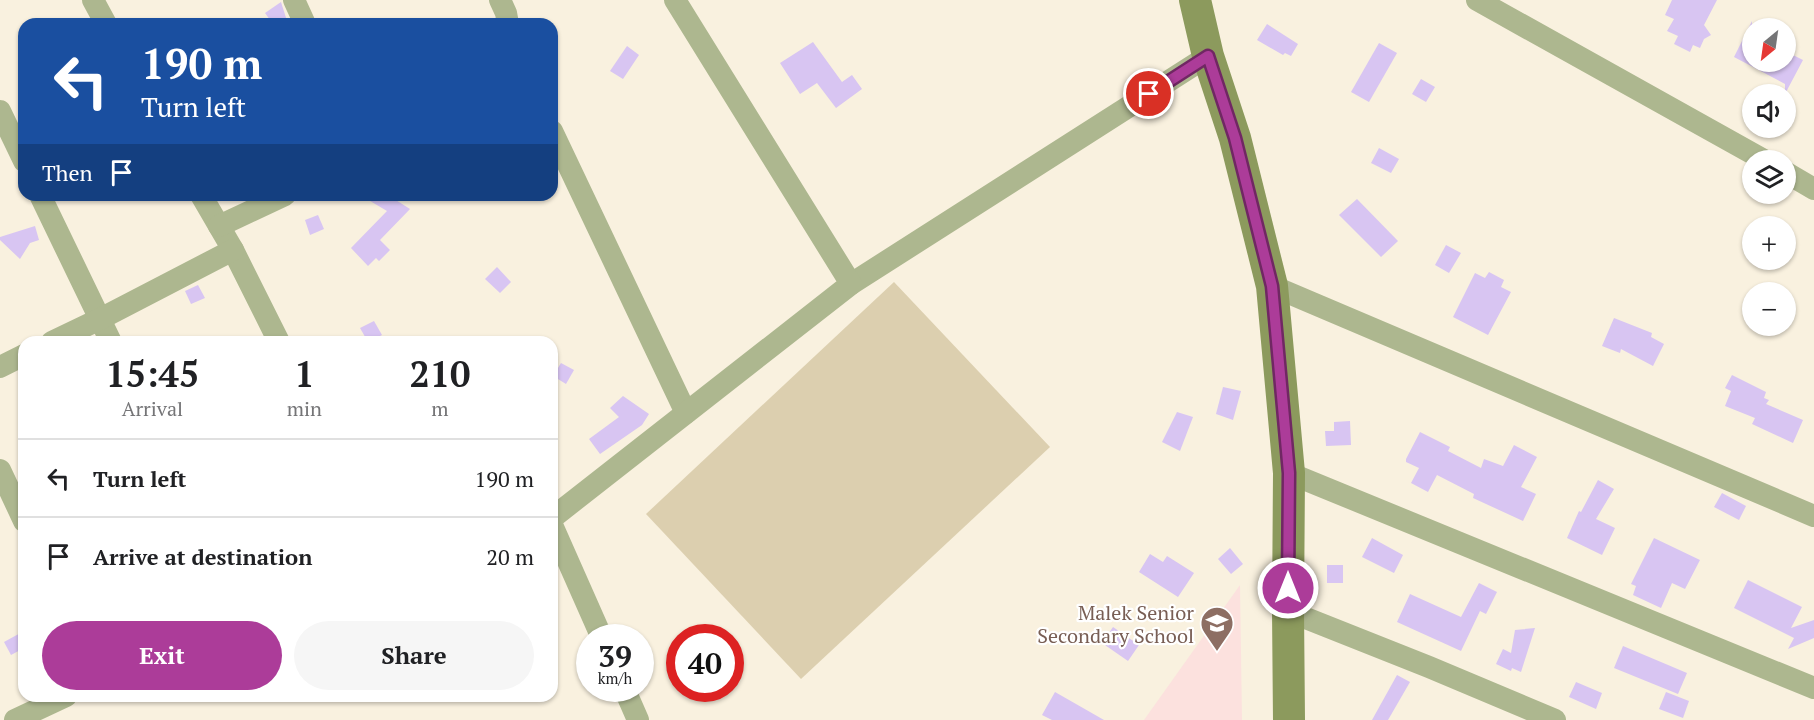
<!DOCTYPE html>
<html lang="en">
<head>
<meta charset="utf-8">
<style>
  body { margin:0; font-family:"PT Serif",serif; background:#f6f6f6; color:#202124; height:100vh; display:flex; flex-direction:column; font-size:22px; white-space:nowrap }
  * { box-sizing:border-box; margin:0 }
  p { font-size:20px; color:#757577 }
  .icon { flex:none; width:33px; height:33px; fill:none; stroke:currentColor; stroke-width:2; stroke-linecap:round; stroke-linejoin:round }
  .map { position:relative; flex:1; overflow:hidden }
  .side { position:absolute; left:18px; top:336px; width:540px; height:366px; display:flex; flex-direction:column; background:#fff; border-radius:18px; box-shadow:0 2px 4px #0004 }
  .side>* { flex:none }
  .top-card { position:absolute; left:18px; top:18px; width:540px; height:183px; border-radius:18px; box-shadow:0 2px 4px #0004; background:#1a4fa0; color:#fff; overflow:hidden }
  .needle { width:39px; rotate:209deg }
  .buttons { position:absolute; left:1742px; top:18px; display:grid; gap:12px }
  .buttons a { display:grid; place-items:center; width:54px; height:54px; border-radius:50%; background:#fff; box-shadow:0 2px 4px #0004; font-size:30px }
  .speed { position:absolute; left:576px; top:624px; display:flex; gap:12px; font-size:30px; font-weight:700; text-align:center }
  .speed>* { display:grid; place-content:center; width:78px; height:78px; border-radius:50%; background:#fff; box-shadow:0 2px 4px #0004; line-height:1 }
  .speed small { font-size:15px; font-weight:400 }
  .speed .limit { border:9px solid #d22; background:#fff; color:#111 }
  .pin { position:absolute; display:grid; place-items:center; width:51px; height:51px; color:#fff; margin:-26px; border:3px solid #fff; border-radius:50%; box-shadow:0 2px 6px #0007 }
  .me { position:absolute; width:66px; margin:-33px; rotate:0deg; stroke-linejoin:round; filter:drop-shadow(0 0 4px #0008) }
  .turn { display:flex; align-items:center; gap:21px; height:126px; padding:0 24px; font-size:27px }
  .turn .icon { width:78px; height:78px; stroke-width:2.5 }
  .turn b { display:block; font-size:42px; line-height:51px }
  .then { display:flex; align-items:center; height:57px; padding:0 24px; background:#0003; gap:12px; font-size:22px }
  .eta { display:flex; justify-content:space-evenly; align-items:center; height:102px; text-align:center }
  .eta b { font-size:36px; font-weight:600; line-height:42px }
  .button { display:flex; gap:12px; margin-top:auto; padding:12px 24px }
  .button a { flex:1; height:69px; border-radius:36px; background:#ac3c99; color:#fff; font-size:24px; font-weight:600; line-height:69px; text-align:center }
  .button a+a { background:#f6f6f6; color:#202124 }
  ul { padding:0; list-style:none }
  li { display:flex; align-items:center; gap:18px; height:78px; padding:0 24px; border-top:2px solid #e0e0e0 }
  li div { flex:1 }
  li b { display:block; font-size:22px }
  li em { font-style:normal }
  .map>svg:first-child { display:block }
  .education { fill:#fce1de }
  .green { fill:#dccfaf }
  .building { fill:#d8c5f2 }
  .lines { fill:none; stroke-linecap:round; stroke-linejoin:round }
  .street { stroke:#adb78f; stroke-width:22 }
  .secondary { stroke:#8c9a5d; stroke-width:32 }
  .route-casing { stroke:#702763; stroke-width:15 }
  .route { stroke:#ac3c99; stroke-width:10 }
  .labels { text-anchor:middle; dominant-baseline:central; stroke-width:4.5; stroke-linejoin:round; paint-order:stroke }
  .education-label { font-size:20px; fill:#785e54; stroke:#fff; text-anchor:end }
</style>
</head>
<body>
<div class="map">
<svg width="1814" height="720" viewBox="0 0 1814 720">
  <rect width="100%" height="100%" fill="#f9f1df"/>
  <!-- education -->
  <polygon class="education" points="1240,585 1242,720 1144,720"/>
  <!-- green -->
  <polygon class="green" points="894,282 1050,447 801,679 646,514"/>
  <!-- building -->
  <g class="building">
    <polygon points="1672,0 1717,0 1704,25 1711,35 1704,39 1700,48 1693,45 1690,52 1674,44 1678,36 1667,31 1674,19 1665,15"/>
    <polygon points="281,2 288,24 273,24 265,13"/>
    <polygon points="1752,21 1752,62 1785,62 1785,51 1803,60 1785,94 1785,84 1734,57"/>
    <polygon points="1267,24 1298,44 1291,56 1285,53 1283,55 1257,40"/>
    <polygon points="813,42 842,82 852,75 862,89 836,108 817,83 800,94 780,63"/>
    <polygon points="1379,43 1397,53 1369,102 1351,92"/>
    <polygon points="627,46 639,55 623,79 610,71"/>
    <polygon points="1421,79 1435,87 1426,102 1412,94"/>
    <polygon points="1379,148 1399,159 1391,173 1371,163"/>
    <polygon points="360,195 388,195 410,209 380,240 390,250 379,261 376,258 368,266 351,248 387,211"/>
    <polygon points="1357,199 1398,241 1381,257 1339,215"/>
    <polygon points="318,215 324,229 310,235 305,220"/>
    <polygon points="35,226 39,240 30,243 20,259 0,240 0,237"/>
    <polygon points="1446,245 1461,253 1449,273 1435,265"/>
    <polygon points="497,267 511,282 500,293 485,279"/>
    <polygon points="1489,272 1504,280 1501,287 1511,292 1488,335 1453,317 1475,273 1485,278"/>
    <polygon points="198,285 205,298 191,304 185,291"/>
    <polygon points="1614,318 1652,333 1651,337 1664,344 1653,366 1621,349 1620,353 1602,346"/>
    <polygon points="374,321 382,335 368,342 360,328"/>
    <polygon points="561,363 574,370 566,384 553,376"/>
    <polygon points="1732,375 1766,392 1764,398 1769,400 1766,404 1803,420 1793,443 1752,424 1755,418 1725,406 1731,391 1725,388"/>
    <polygon points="1223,387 1241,391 1233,420 1216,414"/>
    <polygon points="623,396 649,414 642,425 600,454 589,439 619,417 610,408"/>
    <polygon points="1177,412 1193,417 1180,451 1162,442"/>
    <polygon points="1350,421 1351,445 1326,446 1325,431 1334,431 1334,422"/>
    <polygon points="1420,432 1450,447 1448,451 1481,468 1484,459 1503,466 1514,445 1537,457 1521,487 1536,494 1523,521 1473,498 1474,494 1437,475 1428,492 1411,483 1419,468 1406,462 1406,459"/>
    <polygon points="1598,480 1614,489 1596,519 1615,528 1602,555 1567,538 1579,511 1581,512"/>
    <polygon points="1722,493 1746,506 1739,520 1714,507"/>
    <polygon points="1372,538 1403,555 1394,573 1362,557"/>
    <polygon points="1654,538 1700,560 1685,589 1672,583 1661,608 1633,595 1636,586 1631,584"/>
    <polygon points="1230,548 1243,564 1231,574 1218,559"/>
    <polygon points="1150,554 1163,562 1167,556 1194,573 1178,597 1139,572"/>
    <rect x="1327" y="565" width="16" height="18"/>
    <polygon points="1748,580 1802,607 1791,628 1814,620 1814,638 1788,649 1794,638 1734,608"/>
    <polygon points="1479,583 1497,592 1486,614 1480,611 1461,651 1397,622 1410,594 1461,617"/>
    <polygon points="1113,627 1139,645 1128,661 1102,643"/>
    <polygon points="1535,628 1521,672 1512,668 1511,671 1496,664 1503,649 1511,653 1515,630"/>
    <polygon points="24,631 24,648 11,655 4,642"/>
    <polygon points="1623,646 1687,673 1678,694 1614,668"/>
    <polygon points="1397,675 1410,682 1388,720 1372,720"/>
    <polygon points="1576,682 1602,693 1596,709 1569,697"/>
    <polygon points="1055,692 1104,720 1052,720 1042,715"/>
    <polygon points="1666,692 1689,701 1683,718 1659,709"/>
  </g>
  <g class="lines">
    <!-- street -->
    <g class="street">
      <polyline points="93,0 106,24"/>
      <polyline points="294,0 305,24"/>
      <polyline points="500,0 506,13 508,24"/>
      <polyline points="1477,0 1764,160"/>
      <polyline points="0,111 24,161"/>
      <polyline points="552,131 686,413"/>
      <polyline points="1785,172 1814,189"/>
      <polyline points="40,195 111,342"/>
      <polyline points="201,195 233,250 279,342"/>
      <polyline points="219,226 285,195"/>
      <polyline points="851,284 1208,56"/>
      <polyline points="1272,286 1814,516"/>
      <polyline points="52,342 100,319 233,250"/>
      <polyline points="0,367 24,355"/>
      <polyline points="0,470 24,521"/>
      <polyline points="1289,473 1814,688"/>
      <polyline points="552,518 851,284 675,0"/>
      <polyline points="552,525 602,638"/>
      <polyline points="1288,611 1429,667 1555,720"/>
      <polyline points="624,688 638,720"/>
      <polyline points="15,720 66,696"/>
    </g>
    <!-- secondary -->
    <polyline class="secondary" points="1195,0 1208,56 1235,138 1272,286 1289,473 1288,611 1289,720"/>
  </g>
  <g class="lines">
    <defs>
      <polyline id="route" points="1149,94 1208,56 1235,138 1272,286 1289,473 1288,588"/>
    </defs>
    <!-- route casing -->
    <use href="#route" class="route-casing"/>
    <!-- route -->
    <use href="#route" class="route"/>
  </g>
  <!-- icons -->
  <defs>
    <symbol id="school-pin" viewBox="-11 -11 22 30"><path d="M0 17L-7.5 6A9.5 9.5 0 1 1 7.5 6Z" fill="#8d6e63" stroke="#fff"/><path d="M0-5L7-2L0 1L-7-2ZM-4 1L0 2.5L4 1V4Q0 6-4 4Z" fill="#fff"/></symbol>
  </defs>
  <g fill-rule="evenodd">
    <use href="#school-pin" x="1198" y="604" width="38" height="52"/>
  </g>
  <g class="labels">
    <!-- education labels -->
    <g class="education-label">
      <text x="1194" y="612">Malek Senior<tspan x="1194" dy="23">Secondary School</tspan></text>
    </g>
  </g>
</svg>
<div class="buttons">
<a><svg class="needle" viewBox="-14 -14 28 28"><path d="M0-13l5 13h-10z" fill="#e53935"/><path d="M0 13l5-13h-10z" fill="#757577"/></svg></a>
<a><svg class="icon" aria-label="sound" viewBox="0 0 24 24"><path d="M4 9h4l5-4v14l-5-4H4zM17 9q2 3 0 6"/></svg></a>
<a><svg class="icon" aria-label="layers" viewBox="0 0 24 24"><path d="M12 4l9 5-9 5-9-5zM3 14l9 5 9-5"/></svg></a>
<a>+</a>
<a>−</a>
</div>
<div class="speed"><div>39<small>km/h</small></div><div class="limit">40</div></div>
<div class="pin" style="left:1149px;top:94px;background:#d93025"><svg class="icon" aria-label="arrive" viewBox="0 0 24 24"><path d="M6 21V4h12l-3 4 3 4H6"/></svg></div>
<svg class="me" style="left:1288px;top:588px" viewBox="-20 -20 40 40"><circle r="17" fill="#ac3c99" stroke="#fff" stroke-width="3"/><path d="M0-11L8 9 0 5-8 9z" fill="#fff"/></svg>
<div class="top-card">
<div class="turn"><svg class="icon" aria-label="left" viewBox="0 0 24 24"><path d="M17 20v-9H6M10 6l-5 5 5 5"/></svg><div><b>190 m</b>Turn left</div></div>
<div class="then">Then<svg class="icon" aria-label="arrive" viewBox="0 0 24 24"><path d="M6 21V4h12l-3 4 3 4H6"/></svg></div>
</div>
<section class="side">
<div class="eta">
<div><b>15:45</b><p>Arrival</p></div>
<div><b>1</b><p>min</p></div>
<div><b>210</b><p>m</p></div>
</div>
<ul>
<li><svg class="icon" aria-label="left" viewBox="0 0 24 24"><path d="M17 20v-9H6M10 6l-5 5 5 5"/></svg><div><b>Turn left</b></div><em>190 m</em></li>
<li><svg class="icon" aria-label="arrive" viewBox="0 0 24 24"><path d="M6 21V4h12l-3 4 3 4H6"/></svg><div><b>Arrive at destination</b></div><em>20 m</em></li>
</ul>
<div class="button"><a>Exit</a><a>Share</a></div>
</section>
</div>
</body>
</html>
